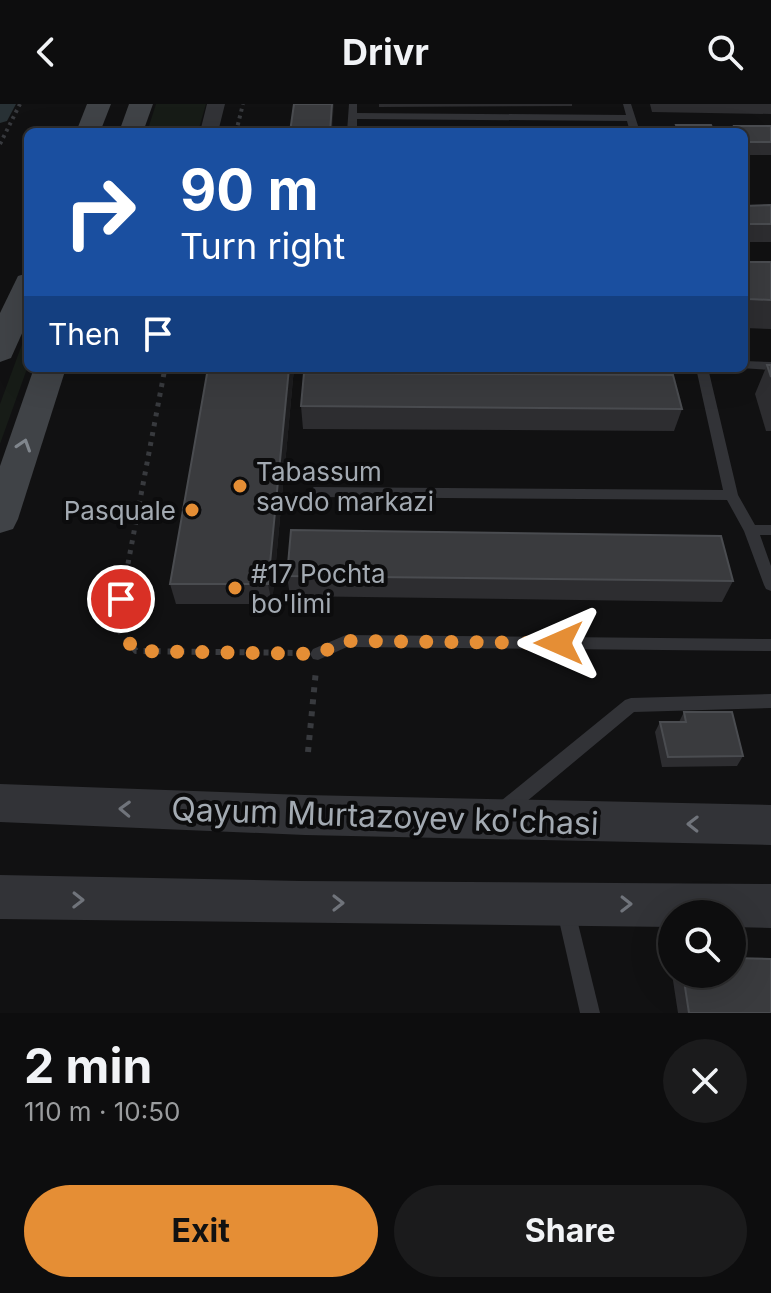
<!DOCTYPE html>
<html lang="en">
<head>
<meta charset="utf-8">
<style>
  body { margin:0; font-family:Inter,sans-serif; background:#1b1b1c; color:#f1f3f6; height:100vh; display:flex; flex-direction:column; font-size:30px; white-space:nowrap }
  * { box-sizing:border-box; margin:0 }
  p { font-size:26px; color:#9a9c9e }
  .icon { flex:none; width:44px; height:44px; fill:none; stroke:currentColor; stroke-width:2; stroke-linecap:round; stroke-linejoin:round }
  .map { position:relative; height:909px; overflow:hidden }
  .side { display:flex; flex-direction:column; background:#0d0d0e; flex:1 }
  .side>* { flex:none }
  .hud { position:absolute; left:24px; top:24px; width:724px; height:244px; border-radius:12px; box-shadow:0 8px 32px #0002,0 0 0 2px #2d2d2e; background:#1a4fa0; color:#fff; overflow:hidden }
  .buttons { position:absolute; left:658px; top:796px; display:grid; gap:16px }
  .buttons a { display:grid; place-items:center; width:88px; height:88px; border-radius:50%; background:#0d0d0e; box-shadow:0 8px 32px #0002,0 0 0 2px #2d2d2e; font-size:40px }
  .pin { position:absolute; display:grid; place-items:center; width:68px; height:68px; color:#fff; margin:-34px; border:4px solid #fff; border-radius:50%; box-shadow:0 2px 8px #0007 }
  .me { position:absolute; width:88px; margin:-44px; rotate:270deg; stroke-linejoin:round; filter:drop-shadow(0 0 6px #0008) }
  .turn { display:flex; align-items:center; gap:28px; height:168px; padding:0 24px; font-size:36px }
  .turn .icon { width:104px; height:104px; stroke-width:2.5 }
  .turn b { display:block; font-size:56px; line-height:68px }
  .then { display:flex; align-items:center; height:76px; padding:0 24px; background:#0003; gap:16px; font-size:30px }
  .round { display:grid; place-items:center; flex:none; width:84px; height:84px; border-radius:42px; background:#1b1b1c }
  .head { display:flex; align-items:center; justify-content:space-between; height:136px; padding:0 24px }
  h1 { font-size:48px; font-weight:700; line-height:60px }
  .primary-button { display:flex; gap:16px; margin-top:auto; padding:16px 24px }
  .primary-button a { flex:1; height:92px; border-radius:48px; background:#e58e35; color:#111; font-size:32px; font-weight:700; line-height:92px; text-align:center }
  .primary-button a+a { background:#1b1b1c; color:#f1f3f6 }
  header { display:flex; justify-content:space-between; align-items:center; height:104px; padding:0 24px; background:#0d0d0e; font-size:36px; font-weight:700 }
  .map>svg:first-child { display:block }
  .green { fill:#171c17 }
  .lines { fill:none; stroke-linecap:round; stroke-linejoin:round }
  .canal { fill:#283135; fill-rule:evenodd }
  .path-far2 { stroke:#383a3e; stroke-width:4; stroke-dasharray:3 4; stroke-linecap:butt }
  .path-far1 { stroke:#383a3e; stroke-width:5; stroke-dasharray:4 6; stroke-linecap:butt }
  .path { stroke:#383a3e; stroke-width:6; stroke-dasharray:5 7; stroke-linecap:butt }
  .service { fill:#323337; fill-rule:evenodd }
  .minor { fill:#323337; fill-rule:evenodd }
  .tertiary { fill:#323337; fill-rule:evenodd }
  .secondary { fill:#404347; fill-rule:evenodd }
  .wall { fill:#2d2d30 }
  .shaded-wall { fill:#1c1c1e }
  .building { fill:#3a3b3e; stroke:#4a4c50; stroke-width:2 }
  .oneway { stroke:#80868d }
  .oneway2 { stroke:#70747b }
  .route { stroke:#e58e35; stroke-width:14; stroke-dasharray:0 25.2 }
  .poi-dot { fill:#e58e35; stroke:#0c0c0d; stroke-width:3 }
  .labels { text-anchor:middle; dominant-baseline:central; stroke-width:8; stroke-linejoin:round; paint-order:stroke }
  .poi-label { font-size:26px; fill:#a3aab2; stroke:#0c0c0d; text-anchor:start }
  .near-street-label { font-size:32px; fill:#a3aab2; stroke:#0c0c0d }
</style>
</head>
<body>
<header><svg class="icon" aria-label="back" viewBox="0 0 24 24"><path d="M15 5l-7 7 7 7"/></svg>Drivr<svg class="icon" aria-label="search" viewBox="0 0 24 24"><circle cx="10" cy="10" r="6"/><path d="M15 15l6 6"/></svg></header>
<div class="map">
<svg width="771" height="909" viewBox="0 0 771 909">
  <rect width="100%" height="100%" fill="#111112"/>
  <!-- green -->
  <g class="green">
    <polygon points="156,0 206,0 198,28 147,28"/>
    <polygon points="28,224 28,262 0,340 0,300"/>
  </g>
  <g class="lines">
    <!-- canal -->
    <polygon class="canal" points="0,0 16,0 7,17 0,19"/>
    <!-- path-far2 -->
    <g class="path-far2">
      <polyline points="236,28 243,0"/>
      <polyline points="0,40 20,0"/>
    </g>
    <!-- path-far1 -->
    <polyline class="path-far1" points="120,527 116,523 165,264"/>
    <!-- path -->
    <g class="path">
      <polyline points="118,525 136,547 301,549"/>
      <polyline points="308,648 316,566"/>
    </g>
    <!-- service -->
    <g class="service">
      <polygon points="349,0 357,0 357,9 626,11 623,0 631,0 640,28 630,28 627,17 357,15 357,28 347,28"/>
      <polygon points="744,257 771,258 771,266 740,264 744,264"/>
      <polygon points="696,264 708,264 738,391 755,421 771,421 771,431 760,431 771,462 771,487 766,485 764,481 744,427 727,396 314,393 307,388 314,383 723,386"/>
      <polygon points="346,531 771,535 771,547 347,543 318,556 313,555 310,550 313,545"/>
      <polygon points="771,590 771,604 634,608 508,713 502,715 496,713 494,707 496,701 625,596 631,594"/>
      <polygon points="565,794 571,797 574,803 600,909 580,909 556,803 559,797"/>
    </g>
    <!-- minor -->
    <polygon class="minor" points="207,0 225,0 218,28 200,28"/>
    <!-- tertiary -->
    <g class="tertiary">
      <polygon points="0,680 305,691 771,701 771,741 305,731 0,718"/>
      <polygon points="0,771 300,777 771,780 771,824 732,823 732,810 672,810 672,823 0,815"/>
    </g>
    <!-- secondary -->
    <g class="secondary">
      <polygon points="87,0 111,0 100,28 76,28"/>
      <polygon points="129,0 153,0 143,28 119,28"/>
      <polygon points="28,169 28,216 11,254 0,258 0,209 18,172"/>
      <polygon points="34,264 66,264 18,415 13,425 0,429 0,362"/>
    </g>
  </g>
  <!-- wall -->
  <g class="wall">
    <polygon points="379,0 572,0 572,2 379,3"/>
    <polygon points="650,0 771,0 771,10 652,8"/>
    <polygon points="734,22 771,22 771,51 744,51 744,28 732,28"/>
    <polygon points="771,101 771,138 744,138 744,102"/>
    <polygon points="744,158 771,158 771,225 744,224"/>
    <polygon points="767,261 771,261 771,327 766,327 755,290"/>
    <polygon points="208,264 294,264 272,500 176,500 170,480"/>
    <polygon points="301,302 682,305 674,327 303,325"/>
    <polygon points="287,472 733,477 722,498 290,492"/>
    <polygon points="684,608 743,652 737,662 662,663 655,628 660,618 679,618"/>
    <polygon points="672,870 732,870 771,909 678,909"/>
  </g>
  <!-- shaded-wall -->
  <g class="shaded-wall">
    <polygon points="332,0 334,0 332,28 330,28"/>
    <polygon points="289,264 294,264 272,500 268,480"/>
  </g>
  <!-- building -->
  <g class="building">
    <polygon points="294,0 332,0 330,28 290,28"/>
    <polygon points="676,21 711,21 714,28 679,28"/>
    <polygon points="734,22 771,22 771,38 744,38 744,28 736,28"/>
    <polygon points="771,101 771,120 744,120 744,102"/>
    <polygon points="744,158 771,158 771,196 749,195 744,181"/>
    <polygon points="767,261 771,261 771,273"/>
    <polygon points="208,264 289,264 268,480 170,480"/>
    <polygon points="304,269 673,271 682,305 301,302"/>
    <polygon points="291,426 721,432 733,477 287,472"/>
    <polygon points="684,608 732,608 743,652 668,653 660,618 686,618"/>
    <polygon points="732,854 771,855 771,909 689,909 683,870 732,870"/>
  </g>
  <!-- one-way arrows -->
  <defs><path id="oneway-chevron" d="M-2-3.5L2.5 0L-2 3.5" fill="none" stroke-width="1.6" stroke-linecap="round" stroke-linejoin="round" transform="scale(2)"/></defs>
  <use class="oneway" href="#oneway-chevron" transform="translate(24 341) rotate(-72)"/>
  <g class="oneway2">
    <use href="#oneway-chevron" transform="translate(125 705) rotate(-178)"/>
    <use href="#oneway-chevron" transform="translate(693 720) rotate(-179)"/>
    <use href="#oneway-chevron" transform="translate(78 796) rotate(1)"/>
    <use href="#oneway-chevron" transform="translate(338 799)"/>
    <use href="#oneway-chevron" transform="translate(626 800) rotate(1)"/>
  </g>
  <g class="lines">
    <!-- route -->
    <polyline class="route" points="121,495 116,523 136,547 318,550 346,537 559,539"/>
  </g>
  <!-- markers -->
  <g class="poi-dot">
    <circle cx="240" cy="382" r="8"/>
    <circle cx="192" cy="406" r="8"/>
    <circle cx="235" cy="484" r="8"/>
  </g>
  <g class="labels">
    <!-- poi labels -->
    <g class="poi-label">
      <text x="256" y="367">Tabassum<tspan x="256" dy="30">savdo markazi</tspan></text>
      <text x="176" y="406" text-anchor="end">Pasquale</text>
      <text x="251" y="469">#17 Pochta<tspan x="251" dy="30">bo'limi</tspan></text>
    </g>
    <!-- near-street labels -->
    <g class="near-street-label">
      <text transform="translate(385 712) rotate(2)">Qayum Murtazoyev ko'chasi</text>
    </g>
  </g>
</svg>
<div class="buttons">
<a><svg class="icon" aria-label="search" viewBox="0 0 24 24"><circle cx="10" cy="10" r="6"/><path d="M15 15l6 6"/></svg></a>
</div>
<div class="pin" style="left:121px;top:495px;background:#d93025"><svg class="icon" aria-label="arrive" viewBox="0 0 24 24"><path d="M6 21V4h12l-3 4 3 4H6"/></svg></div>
<svg class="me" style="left:559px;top:539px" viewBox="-20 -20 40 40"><path d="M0-17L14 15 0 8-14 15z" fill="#e58e35" stroke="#fff" stroke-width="4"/></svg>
<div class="hud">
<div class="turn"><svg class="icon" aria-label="right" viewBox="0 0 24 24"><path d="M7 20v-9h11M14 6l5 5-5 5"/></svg><div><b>90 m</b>Turn right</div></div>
<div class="then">Then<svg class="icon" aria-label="arrive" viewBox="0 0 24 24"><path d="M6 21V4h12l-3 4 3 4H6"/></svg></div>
</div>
</div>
<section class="side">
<div class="head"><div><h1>2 min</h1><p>110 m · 10:50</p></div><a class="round"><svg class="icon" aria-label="close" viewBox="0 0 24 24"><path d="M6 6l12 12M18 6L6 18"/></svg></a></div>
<div class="primary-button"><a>Exit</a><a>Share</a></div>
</section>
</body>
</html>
